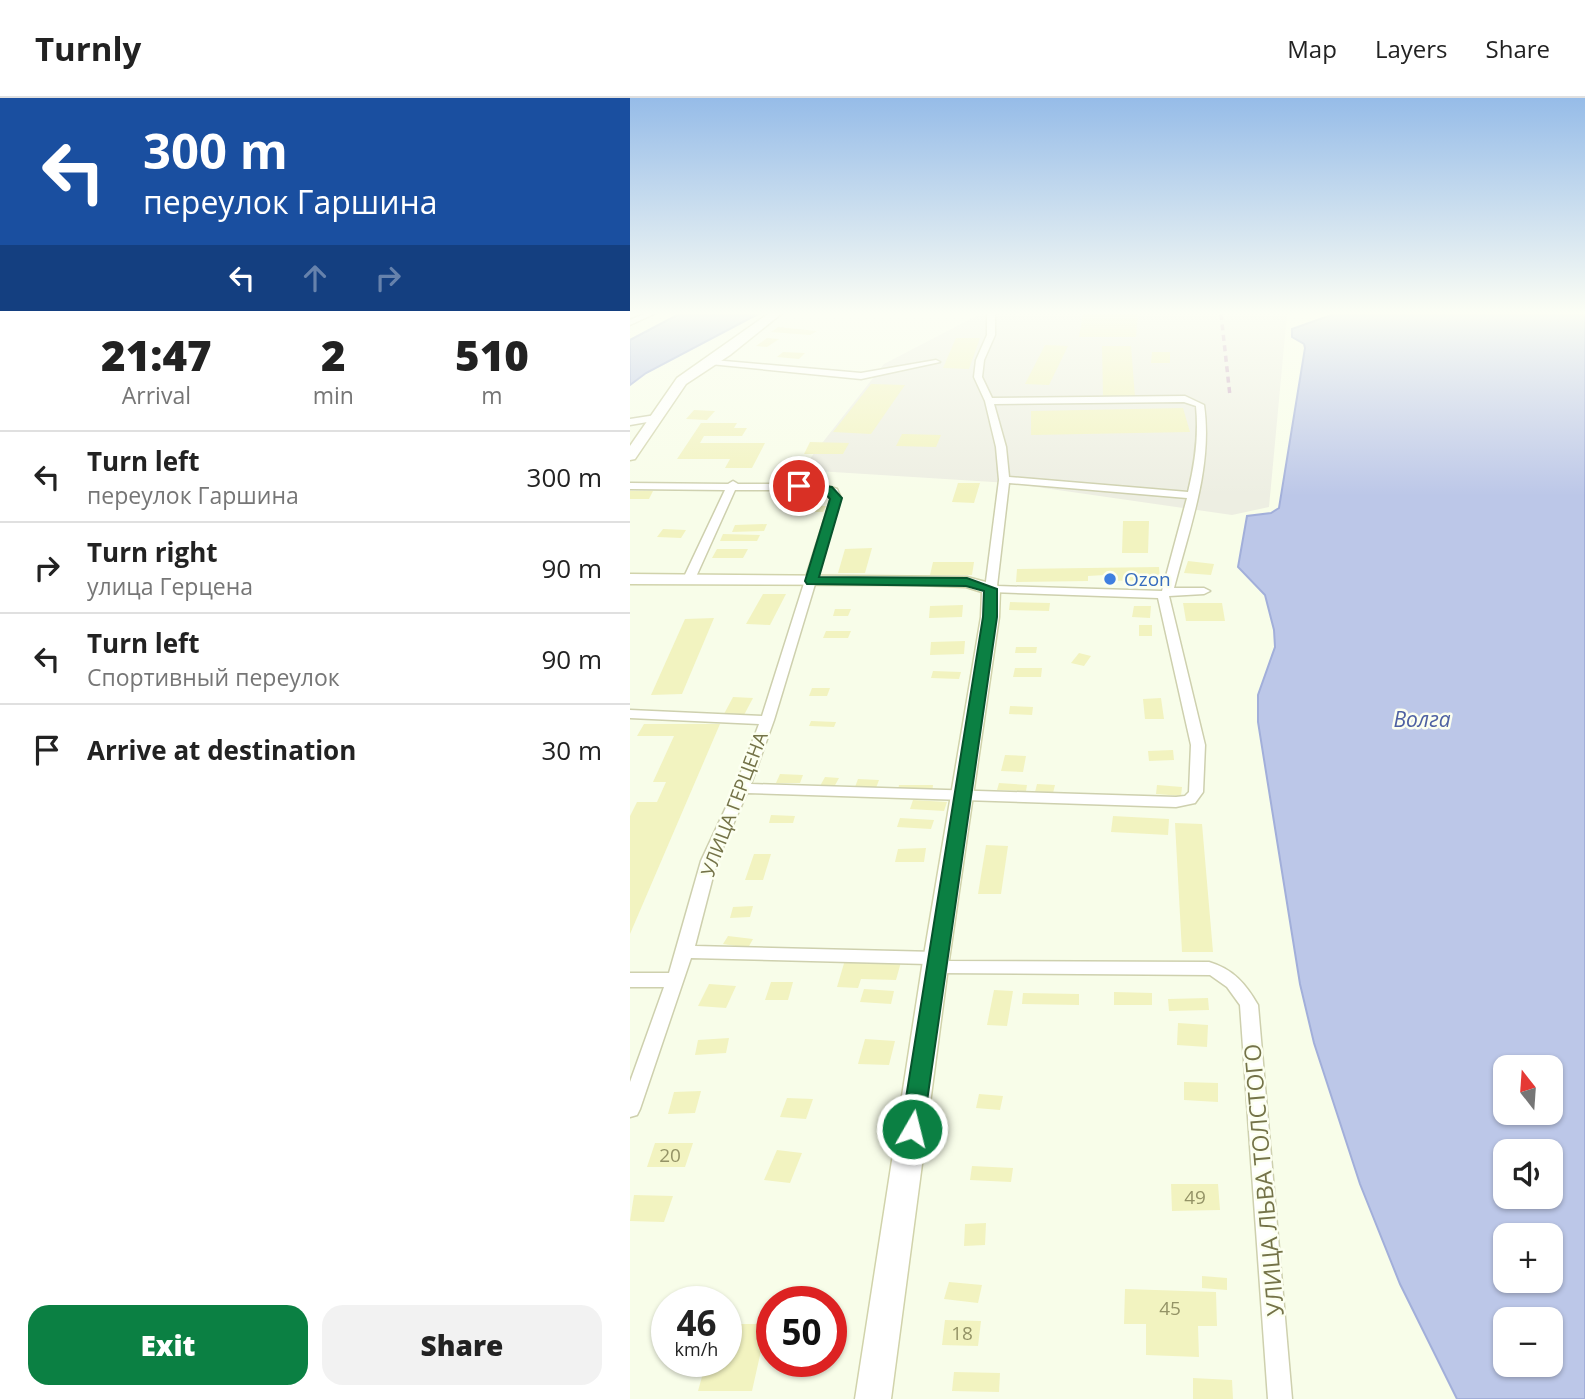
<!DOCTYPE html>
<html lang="en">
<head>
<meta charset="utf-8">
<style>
  body { margin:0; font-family:"Open Sans",sans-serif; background:#f2f2f2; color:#222; height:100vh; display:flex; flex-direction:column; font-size:26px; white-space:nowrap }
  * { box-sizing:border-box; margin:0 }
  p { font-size:23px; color:#767676 }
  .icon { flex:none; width:38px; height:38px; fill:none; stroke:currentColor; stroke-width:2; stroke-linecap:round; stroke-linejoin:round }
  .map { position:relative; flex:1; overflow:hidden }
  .panel { display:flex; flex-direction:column; background:#fff; width:630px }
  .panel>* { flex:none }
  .hud { background:#1a4fa0; color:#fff; overflow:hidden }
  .needle { width:46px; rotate:343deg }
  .controls { position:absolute; left:863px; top:957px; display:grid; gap:14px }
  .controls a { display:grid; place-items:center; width:70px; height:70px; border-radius:14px; background:#fff; box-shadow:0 2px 5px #0004; font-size:35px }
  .speed { position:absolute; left:21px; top:1188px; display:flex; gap:14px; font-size:35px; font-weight:700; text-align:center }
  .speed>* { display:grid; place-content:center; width:91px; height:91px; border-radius:50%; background:#fff; box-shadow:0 2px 5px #0004; line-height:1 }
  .speed small { font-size:18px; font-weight:400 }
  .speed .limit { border:10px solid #d22; background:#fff; color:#111 }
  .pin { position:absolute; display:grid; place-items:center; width:60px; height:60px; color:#fff; margin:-30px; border:4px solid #fff; border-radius:50%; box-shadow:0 2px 7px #0007 }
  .me { position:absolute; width:77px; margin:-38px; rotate:8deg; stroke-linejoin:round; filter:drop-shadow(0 0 5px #0008) }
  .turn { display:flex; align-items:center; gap:24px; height:147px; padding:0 28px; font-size:32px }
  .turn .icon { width:91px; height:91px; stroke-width:2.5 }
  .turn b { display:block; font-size:49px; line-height:60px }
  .lanes { display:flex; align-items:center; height:66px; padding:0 28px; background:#0003; justify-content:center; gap:35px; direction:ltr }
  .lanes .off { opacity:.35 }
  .eta { display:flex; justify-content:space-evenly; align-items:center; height:119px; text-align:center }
  .eta b { font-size:42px; font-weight:800; line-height:49px }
  .button { display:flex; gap:14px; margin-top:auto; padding:14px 28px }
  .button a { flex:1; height:80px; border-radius:21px; background:#0b8043; color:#fff; font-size:28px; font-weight:800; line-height:80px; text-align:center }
  .button a+a { background:#f2f2f2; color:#222 }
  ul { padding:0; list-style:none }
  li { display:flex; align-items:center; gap:21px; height:91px; padding:0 28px; border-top:2px solid #e0e0e0 }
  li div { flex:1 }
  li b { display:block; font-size:26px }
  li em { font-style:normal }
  header { display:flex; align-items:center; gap:42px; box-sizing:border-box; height:98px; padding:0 35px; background:#fff; border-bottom:2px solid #e0e0e0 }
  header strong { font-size:33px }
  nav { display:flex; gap:38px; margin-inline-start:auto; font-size:24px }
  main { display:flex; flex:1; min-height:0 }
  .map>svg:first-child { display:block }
  .industrial { fill:#edeee2 }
  .water { fill:#bcc7e8; stroke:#a2afda; stroke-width:2; fill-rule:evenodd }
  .building { fill:#f2f3c0 }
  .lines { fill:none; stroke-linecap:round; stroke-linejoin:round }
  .minor-casing { stroke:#ced0ae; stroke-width:3 }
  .secondary-casing { stroke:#d1d3ab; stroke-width:3 }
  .minor { fill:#fff; fill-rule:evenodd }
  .secondary { fill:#fff; fill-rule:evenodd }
  .rail { stroke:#c8a6c3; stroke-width:3.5; stroke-dasharray:6 4.5; stroke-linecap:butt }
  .route { fill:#0b8043; stroke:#07532c; stroke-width:2 }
  .shop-dot { fill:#3f7fe0; stroke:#fcfff0; stroke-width:2.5 }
  .labels { text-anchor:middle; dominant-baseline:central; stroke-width:5; stroke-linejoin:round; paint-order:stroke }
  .shop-label { font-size:19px; fill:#366cbe; stroke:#fcfff0; text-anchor:start }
  .street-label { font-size:19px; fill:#747348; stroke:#fcfff0 }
  .near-number-label { font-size:19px; fill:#949366 }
  .water-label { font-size:21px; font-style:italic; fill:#4d60a2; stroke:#fcfff0 }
  .near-street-label { font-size:23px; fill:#747348; stroke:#fcfff0 }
</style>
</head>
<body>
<header>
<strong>Turnly</strong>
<nav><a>Map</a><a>Layers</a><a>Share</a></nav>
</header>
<main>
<section class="panel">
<div class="hud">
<div class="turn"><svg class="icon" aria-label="left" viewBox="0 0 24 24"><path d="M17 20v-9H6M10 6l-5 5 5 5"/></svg><div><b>300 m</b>переулок Гаршина</div></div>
<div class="lanes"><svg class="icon" aria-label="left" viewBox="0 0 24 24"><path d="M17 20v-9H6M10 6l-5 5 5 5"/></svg><svg class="icon off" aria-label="ahead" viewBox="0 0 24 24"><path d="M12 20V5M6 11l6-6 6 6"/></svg><svg class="icon off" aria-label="right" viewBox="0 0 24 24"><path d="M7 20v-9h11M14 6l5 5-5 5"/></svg></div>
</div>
<div class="eta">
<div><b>21:47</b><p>Arrival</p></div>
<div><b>2</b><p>min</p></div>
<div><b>510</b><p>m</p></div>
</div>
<ul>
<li><svg class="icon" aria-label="left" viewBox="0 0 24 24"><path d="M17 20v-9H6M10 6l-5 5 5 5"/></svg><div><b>Turn left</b><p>переулок Гаршина</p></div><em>300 m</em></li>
<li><svg class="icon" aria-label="right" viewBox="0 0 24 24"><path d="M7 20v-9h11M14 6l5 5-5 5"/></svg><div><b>Turn right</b><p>улица Герцена</p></div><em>90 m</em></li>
<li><svg class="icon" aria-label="left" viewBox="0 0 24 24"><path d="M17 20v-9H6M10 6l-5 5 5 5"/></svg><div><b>Turn left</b><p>Спортивный переулок</p></div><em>90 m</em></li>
<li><svg class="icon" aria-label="arrive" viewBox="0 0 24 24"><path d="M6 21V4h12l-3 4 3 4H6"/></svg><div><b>Arrive at destination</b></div><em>30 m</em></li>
</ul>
<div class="button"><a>Exit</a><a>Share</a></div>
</section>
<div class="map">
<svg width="955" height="1301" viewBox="0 0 955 1301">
  <rect width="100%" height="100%" fill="#f8fde9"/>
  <!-- industrial -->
  <polygon class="industrial" points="350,216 657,216 639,409 602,417 379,385 171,372 254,266"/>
  <!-- water -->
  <g class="water">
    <polygon points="49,216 128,216 16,275 0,287 0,242"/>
    <path d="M704,216h251v1085h-128l-57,-115 -40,-100 -46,-141 -14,-59 -42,-262v-27l17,-48 -1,-17 -9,-35 -27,-28 9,-51 24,-3 8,-5 26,-160 -1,-4 -12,-7v-8zM875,970h45v45h-45zM875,1054h45v45h-45zM875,1138h45v45h-45zM875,1222h45v45h-45z"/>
  </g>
  <!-- building -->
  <g class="building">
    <polygon points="453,216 508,216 506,239 449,239"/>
    <polygon points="148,229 187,233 180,237 141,234"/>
    <polygon points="137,240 149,241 137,249 126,248"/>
    <polygon points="326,240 350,240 339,271 313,270"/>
    <polygon points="415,247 438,248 419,287 395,286"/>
    <polygon points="472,248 501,248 505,299 473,299"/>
    <polygon points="153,254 175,255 169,261 147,259"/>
    <polygon points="522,254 540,254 540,265 521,265"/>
    <polygon points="241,286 275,287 241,336 203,334"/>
    <polygon points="553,310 560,334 401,337 401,313"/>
    <polygon points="64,312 85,313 77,322 56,321"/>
    <polygon points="71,325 107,325 104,330 117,330 112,338 74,338 70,345 135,345 122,370 95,370 100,361 47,361"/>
    <polygon points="272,336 311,337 306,349 266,348"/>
    <polygon points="180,344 219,345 213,356 174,356"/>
    <polygon points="328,385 350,385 344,405 322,404"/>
    <polygon points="0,393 23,393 19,401 0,401"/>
    <polygon points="173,408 196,408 193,414 170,414"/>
    <polygon points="493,423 519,423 518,455 492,455"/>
    <polygon points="137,426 134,433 102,434 105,427"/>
    <polygon points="33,431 56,432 51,440 27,439"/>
    <polygon points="93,436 130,437 127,443 90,443"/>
    <polygon points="242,450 235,475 208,475 215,451"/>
    <polygon points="87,451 118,451 113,460 82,460"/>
    <polygon points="558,463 584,466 581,477 554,475"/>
    <polygon points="303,464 344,464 342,477 300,477"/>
    <polygon points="529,469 530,482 476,483 475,477 458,478 458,483 386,484 387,471"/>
    <polygon points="133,496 156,496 140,527 116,526"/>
    <polygon points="380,504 420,505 419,513 379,512"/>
    <polygon points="553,505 592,505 595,523 556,523"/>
    <polygon points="333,507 332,519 299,520 300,508"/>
    <polygon points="504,508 521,508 520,520 502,519"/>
    <polygon points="205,511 221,511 218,518 203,518"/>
    <polygon points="84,520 52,596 21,597 55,521"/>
    <rect x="509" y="527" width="13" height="11"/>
    <polygon points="196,533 221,533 218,540 193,540"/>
    <polygon points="335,543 334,556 300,557 301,544"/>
    <polygon points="386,549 407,549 406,555 385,555"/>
    <polygon points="449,555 461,558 454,568 441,565"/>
    <polygon points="385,570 412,570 411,579 383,579"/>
    <polygon points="303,573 331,574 329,581 301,580"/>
    <polygon points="182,590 200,590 197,598 179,598"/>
    <polygon points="103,599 123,600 114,617 94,616"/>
    <polygon points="531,600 534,621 515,621 513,601"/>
    <polygon points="380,608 403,609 402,617 379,616"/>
    <polygon points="181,623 206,624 204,629 179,628"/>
    <polygon points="14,626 90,626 0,836 0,718 7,704 27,704 36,684 23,684 44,638 7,638"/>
    <polygon points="543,652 544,662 519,663 518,653"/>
    <polygon points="375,657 396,658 393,674 371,673"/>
    <polygon points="150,676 173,677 170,685 146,685"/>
    <polygon points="195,679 209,680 204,689 190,688"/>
    <polygon points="228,681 249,682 246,690 225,689"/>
    <polygon points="369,685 397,687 396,693 367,692"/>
    <polygon points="407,686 425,687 423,695 405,694"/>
    <polygon points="269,687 303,687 302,697 267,697"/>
    <polygon points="527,687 552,689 551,698 526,696"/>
    <polygon points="283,702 317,704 314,713 280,711"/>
    <polygon points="141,717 165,718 163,725 139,725"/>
    <polygon points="483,718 539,721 538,737 481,734"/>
    <polygon points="270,720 304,722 301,731 267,729"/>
    <polygon points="545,725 572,726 583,854 552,854"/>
    <polygon points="356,747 378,748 371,796 348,796"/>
    <polygon points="296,750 294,764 265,764 268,751"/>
    <polygon points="124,756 141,756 133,782 115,782"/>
    <polygon points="123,808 120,819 100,820 103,809"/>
    <polygon points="98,838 123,841 118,850 93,846"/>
    <polygon points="215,862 271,864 266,882 231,881 228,890 207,889"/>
    <polygon points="141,884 163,884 158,902 135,902"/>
    <polygon points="79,886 106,888 96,910 68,908"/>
    <polygon points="234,891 264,893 261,906 230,904"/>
    <polygon points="364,892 383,893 377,928 357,927"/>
    <polygon points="484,894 522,895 522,907 484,907"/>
    <polygon points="393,895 449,896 449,907 392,906"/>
    <polygon points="578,900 579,912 539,913 538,901"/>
    <polygon points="548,925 578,927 577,949 547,947"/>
    <polygon points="99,940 96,955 65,957 68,942"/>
    <polygon points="235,941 265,943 259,967 228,966"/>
    <polygon points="554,984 588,985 588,1004 554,1002"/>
    <polygon points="71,993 65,1015 38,1016 44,994"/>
    <polygon points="349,996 373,998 370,1012 346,1010"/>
    <polygon points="157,1000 183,1001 176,1021 150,1019"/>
    <polygon points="25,1045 63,1045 55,1069 17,1069"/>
    <polygon points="147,1052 172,1055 160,1085 134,1082"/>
    <polygon points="342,1068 383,1070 381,1084 340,1082"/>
    <polygon points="541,1086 588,1086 590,1112 542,1113"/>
    <polygon points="4,1097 43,1098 34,1124 0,1123"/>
    <polygon points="356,1125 355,1147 334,1148 335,1126"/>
    <polygon points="572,1178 597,1180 597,1192 572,1190"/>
    <polygon points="319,1184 352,1187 348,1205 314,1201"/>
    <polygon points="495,1191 586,1194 587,1228 568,1228 569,1259 516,1257 516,1226 494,1226"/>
    <polygon points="315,1222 351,1223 348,1248 312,1247"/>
    <polygon points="96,1226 137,1226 122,1293 68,1293 76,1264 96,1264"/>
    <polygon points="324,1274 370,1275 369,1294 322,1293"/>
    <polygon points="563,1280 602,1282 603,1301 563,1301"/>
  </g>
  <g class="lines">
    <defs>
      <g id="minor">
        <polygon points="14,216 24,216 0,227 0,222"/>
        <path d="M357,216h8v21l-11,25 -2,17 10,21 193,-2 19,9c9,62 -15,124 -30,183h30l6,3 -6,3 -35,2 36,149 -2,47 -8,11 -19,4 -429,-14 -30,68 -22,85 241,6 6,2 3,4 -2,3 266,1c24,7 37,22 49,43l34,394h-24l-28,-394 -13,-18 -17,-12 -275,-2 -6,-1 -3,-5 2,-3 -237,-6 -51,151 -3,6 -7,2v-35l34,-95h-34v-14h39l32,-112 34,-73 24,-64 -129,-6v-8l132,6 69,-218 -2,-5 -9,-3h-85l-40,89 -6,3 -6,-3 42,-89 -95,-1v-6l98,1 5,-3 5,3h83l16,5 4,9 -67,222 -23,64 425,13 9,-1 4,-4 2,-47 -33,-147 -167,-6 -6,-3 14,-109 -3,-33 -11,-46 -11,-24 2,-17 11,-25zM554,304l12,4c3,30 -1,57 -8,86l-179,-15 -3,-30 -12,-43zM379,385l178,15 -25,93 -165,-5z"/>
        <polygon points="83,262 231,275 306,262 310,264 231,281 80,266 79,264"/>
        <polygon points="26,317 30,320 29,322 0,327 0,321"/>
      </g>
      <g id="secondary">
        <polygon points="138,216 151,216 100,257 56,286 5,361 0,362 0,348 47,280"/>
        <polygon points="0,476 337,479 367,487 370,491 369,519 318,869 261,1301 225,1301 292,869 351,519 352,494 336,489 287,487 0,486"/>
      </g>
    </defs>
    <!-- minor casing -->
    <use href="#minor" class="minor-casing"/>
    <!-- secondary casing -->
    <use href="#secondary" class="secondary-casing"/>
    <!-- minor -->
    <use href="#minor" class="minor"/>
    <!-- secondary -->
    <use href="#secondary" class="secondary"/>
    <!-- rail -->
    <polyline class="rail" points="591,216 600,298"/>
  </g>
  <!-- sky -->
  <linearGradient id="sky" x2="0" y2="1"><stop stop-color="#96bce8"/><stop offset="0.54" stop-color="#fcfef5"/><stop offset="1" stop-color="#fcfef5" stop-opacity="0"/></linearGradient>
  <rect width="955" height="398" fill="url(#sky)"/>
  <!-- route -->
  <polygon class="route" points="169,385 202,389 212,400 189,479 337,480 367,491 367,519 293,1031 290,1038 282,1041 274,1038 271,1031 353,519 354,493 336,488 177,486 175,483 200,401 194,394 165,391 165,386"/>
  <!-- markers -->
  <circle class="shop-dot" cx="480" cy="481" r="7"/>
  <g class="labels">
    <!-- shop labels -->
    <g class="shop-label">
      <text x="494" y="481">Ozon</text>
    </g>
    <!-- street labels -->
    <g class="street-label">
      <text transform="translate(104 706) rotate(-69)">УЛИЦА ГЕРЦЕНА</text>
    </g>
    <!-- near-number labels -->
    <g class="near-number-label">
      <text x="40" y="1057">20</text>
      <text x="565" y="1099">49</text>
      <text x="540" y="1210">45</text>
      <text x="332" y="1235">18</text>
    </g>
    <!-- water labels -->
    <g class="water-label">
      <text x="792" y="621">Волга</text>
    </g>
    <!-- near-street labels -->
    <g class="near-street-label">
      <text transform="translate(633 1082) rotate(-95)">УЛИЦА ЛЬВА ТОЛСТОГО</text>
    </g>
  </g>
</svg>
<div class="controls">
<a><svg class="needle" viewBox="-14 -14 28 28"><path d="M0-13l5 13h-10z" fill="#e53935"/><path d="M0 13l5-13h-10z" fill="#767676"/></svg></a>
<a><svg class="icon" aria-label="sound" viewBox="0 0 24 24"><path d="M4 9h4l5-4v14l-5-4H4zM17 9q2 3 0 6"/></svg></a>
<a>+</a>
<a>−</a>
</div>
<div class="speed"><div>46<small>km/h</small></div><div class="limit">50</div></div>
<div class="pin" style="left:169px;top:388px;background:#d93025"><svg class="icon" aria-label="arrive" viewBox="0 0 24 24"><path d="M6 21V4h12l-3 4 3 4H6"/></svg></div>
<svg class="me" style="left:282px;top:1031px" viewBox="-20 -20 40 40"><circle r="17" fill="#0b8043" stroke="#fff" stroke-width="3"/><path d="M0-11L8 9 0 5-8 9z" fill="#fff"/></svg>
</div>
</main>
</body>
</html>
